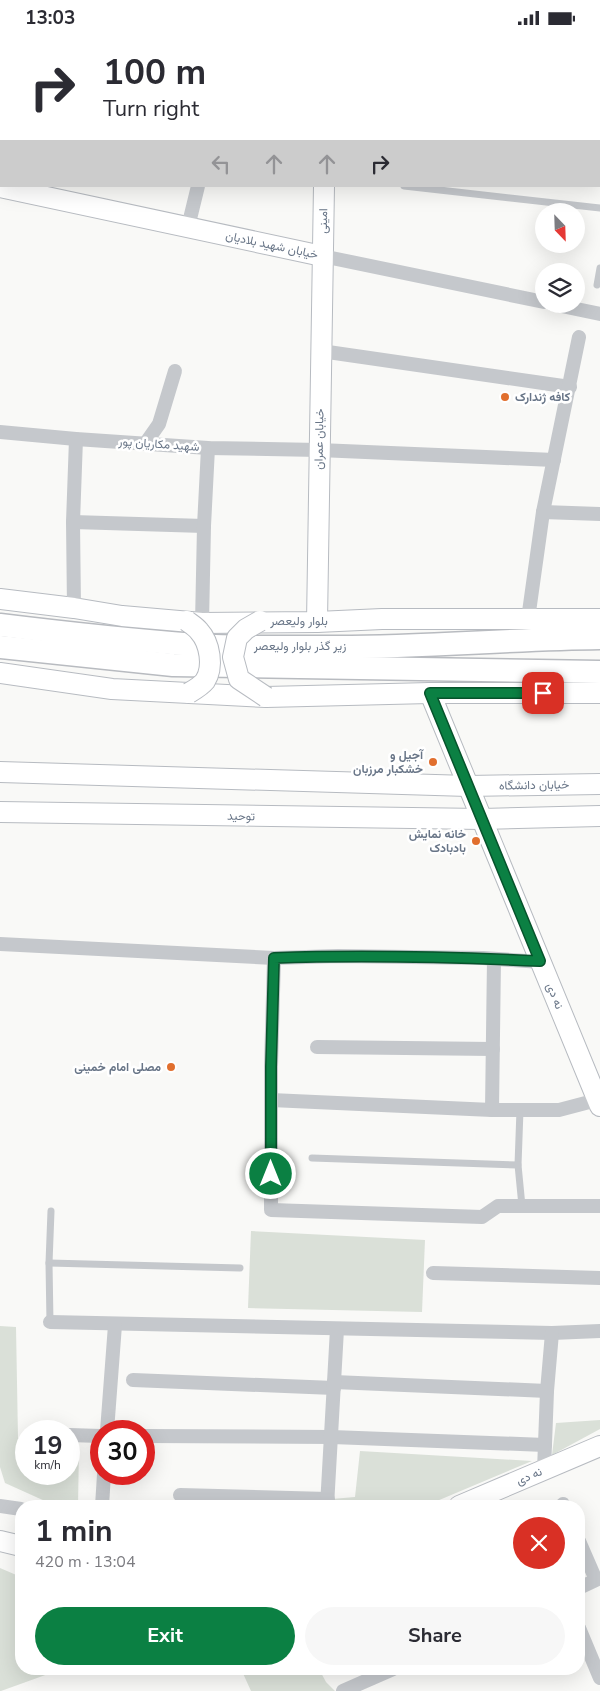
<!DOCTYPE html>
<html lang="en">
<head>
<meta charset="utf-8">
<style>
  body { margin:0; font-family:"Nunito Sans",Vazirmatn,sans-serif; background:#f7f7f7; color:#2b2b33; height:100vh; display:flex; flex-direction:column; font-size:19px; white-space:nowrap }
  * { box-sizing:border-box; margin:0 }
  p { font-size:16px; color:#7c7c81 }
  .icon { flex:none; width:28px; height:28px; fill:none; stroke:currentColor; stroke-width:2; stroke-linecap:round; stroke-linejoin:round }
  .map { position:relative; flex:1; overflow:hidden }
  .details { position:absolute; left:15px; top:1465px; width:570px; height:175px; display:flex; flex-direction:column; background:#fff; border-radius:20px; box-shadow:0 5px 20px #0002 }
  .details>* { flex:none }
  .hud { position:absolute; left:0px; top:0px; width:600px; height:152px; box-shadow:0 5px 20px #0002; background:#fff; color:#2b2b33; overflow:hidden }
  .needle { width:32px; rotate:157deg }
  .buttons { position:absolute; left:535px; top:168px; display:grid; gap:10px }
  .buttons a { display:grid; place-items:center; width:50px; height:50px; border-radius:50%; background:#fff; box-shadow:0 5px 20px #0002; font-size:25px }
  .speed { position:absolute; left:15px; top:1385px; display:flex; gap:10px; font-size:25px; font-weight:700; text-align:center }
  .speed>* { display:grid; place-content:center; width:65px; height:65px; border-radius:50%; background:#fff; box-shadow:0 5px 20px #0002; line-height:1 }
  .speed small { font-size:12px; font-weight:400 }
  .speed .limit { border:8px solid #d22; background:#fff; color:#111 }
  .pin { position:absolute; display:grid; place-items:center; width:42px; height:42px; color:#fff; margin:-21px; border-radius:10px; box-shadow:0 2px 8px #0006 }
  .me { position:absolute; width:55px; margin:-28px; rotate:0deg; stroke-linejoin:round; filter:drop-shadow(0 0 4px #0008) }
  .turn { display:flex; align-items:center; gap:18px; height:105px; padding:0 20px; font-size:22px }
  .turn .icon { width:65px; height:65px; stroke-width:2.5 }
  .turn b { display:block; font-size:35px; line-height:42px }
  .lanes { display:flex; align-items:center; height:48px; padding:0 20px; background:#0003; justify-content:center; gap:25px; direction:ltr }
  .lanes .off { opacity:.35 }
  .round { display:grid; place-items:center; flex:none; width:52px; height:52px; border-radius:26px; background:#f7f7f7 }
  .summary { display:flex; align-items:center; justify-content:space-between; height:85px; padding:0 20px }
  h1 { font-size:30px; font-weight:700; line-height:38px }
  .primary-button { display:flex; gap:10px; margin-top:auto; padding:10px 20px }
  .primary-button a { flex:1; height:58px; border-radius:30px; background:#0b8043; color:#fff; font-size:20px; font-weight:700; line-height:58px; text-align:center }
  .primary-button a+a { background:#f7f7f7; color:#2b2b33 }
  .status { display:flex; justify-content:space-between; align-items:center; height:35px; padding:0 25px; background:#fff; direction:ltr }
  .status svg { height:14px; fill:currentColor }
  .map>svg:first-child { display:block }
  .green { fill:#dae0d8 }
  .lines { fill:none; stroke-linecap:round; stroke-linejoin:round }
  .secondary-casing { stroke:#b7bbc1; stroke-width:22 }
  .primary-casing { stroke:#b8bbc0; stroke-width:25 }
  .lane { stroke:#c5c8cc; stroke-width:7 }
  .street { stroke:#c5c8cc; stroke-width:14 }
  .secondary { stroke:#fff; stroke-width:20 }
  .primary { stroke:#fff; stroke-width:22 }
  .secondary-bridge-casing { stroke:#b7bbc1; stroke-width:22; stroke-linecap:butt }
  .secondary-bridge { stroke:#fff; stroke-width:20 }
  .route-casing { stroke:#07532c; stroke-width:12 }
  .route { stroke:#0b8043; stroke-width:9 }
  .poi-dot { fill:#e16f2e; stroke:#fff; stroke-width:2 }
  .labels { text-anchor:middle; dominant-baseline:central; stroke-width:5; stroke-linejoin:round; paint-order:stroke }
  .street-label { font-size:12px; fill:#687587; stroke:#fff }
  .poi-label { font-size:12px; font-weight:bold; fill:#687587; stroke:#fff; text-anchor:end }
</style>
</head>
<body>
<div class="status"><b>13:03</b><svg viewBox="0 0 49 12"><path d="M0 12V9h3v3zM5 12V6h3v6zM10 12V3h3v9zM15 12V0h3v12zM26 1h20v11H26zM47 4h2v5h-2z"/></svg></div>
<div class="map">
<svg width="600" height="1656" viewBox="0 0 600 1656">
  <rect width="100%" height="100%" fill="#f9f9f7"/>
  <!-- green -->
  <g class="green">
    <polygon points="251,1196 425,1205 422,1277 248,1273"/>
    <polygon points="0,1291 16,1292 18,1403 26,1404 26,1439 69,1439 69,1411 79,1413 78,1471 56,1471 5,1448 0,1432"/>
    <polygon points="600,1385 600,1394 552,1420 556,1388"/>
    <polygon points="360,1416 532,1426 425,1471 333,1471 332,1464 355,1462"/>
    <polygon points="0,1533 21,1542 21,1634 62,1634 1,1656 0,1656"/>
    <polygon points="241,1634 319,1634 326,1647 335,1656 251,1656"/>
  </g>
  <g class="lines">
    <defs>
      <g id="secondary">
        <polyline points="327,1 327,0"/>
        <polyline points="0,152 322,221"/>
        <polyline points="0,564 74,573 122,581 202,588 317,587 382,584 600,584"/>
        <polyline points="317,587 324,151"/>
        <polyline points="0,638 112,654 266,662 430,658 600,658"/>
        <polyline points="430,658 600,1071"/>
        <polyline points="0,737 468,751 600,749"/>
        <polyline points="0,777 482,784 600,781"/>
        <polyline points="459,1471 600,1411"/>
        <polyline points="0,1506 21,1511"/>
      </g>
      <g id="primary">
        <path d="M0,590c65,8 130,15 196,20 47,3 96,2 143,2 87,0 174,-8 261,-9"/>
        <polyline points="0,612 173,630 600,637"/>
      </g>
    </defs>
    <!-- secondary casing -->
    <use href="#secondary" class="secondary-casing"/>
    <!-- primary casing -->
    <use href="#primary" class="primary-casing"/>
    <!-- lane -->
    <g class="lane">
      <polyline points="404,151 600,173"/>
      <polyline points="597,250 600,233"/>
      <polyline points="520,1075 518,1130 522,1171"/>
      <polyline points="312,1123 518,1130"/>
      <polyline points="49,1228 240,1233"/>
      <polyline points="50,1287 49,1228 51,1176"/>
    </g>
    <!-- street -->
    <g class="street">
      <polyline points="41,1 41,0"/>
      <polyline points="0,24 1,24"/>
      <polyline points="0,108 1,108"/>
      <polyline points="188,192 198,151"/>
      <polyline points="322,221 544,267"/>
      <polyline points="552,269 600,279"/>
      <polyline points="321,316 570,352"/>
      <polyline points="0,397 76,404 208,413 319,415 554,425"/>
      <polyline points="145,409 159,389 175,336"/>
      <polyline points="543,477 600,479"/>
      <polyline points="73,487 204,491"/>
      <polyline points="74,573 73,487 76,404"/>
      <polyline points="528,584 543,477 579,302"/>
      <polyline points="202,588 204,491 208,413"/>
      <polyline points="0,909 274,923 338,921 483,923 541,927"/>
      <polyline points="274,923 271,1031 271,1175 482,1182 498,1171 600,1171"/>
      <polyline points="317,1012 493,1014"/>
      <polyline points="271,1065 492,1075 559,1075 597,1065"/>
      <polyline points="492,1075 494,924"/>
      <polyline points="433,1238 600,1243"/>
      <polyline points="50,1287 552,1298 600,1296"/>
      <polyline points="133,1345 334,1353"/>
      <polyline points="334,1347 547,1356"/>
      <polyline points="107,1396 115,1290"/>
      <polyline points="69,1400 101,1401"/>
      <polyline points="144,1401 332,1402 545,1410"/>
      <polyline points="544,1435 547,1356 552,1298"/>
      <polyline points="180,1460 328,1464"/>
      <polyline points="563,1469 564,1471"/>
      <polyline points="0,1471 21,1474"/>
      <polyline points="102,1471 104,1439"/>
      <polyline points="327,1471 337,1294"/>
      <polyline points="579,1506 596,1545 579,1553"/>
      <polyline points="579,1593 600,1643"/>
      <polyline points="343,1656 393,1634"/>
    </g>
    <!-- secondary -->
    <use href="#secondary" class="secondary"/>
    <!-- primary -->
    <use href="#primary" class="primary"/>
    <defs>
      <g id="secondary-bridge">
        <path d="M187,586c4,3 9,6 12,10 11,12 15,36 6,50 -4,5 -11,9 -16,12"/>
        <polyline points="260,586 246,594 237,603 233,622 239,644 266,662"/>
      </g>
    </defs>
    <!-- secondary-bridge casing -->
    <use href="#secondary-bridge" class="secondary-bridge-casing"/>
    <!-- secondary-bridge -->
    <use href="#secondary-bridge" class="secondary-bridge"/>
  </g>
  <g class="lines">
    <defs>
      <path id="route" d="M271,1139v-107l3,-109c89,-3 178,-1 266,3l-110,-268h113"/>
    </defs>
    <!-- route casing -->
    <use href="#route" class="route-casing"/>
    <!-- route -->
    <use href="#route" class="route"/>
  </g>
  <!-- markers -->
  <g class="poi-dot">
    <circle cx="505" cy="362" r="5"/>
    <circle cx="433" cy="727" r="5"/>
    <circle cx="476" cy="806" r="5"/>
    <circle cx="171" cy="1032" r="5"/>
  </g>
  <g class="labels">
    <!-- street labels -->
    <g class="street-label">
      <text transform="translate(323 186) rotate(-89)">امینی</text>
      <text transform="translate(272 210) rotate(12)">خیابان شهید بلادیان</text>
      <text transform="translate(319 404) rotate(-89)">خیابان عمران</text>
      <text transform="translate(159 409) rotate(4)">شهید مکاریان پور</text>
      <text x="299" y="586">بلوار ولیعصر</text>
      <text x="300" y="611">زیر گذر بلوار ولیعصر</text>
      <text transform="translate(534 750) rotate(-1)">خیابان دانشگاه</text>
      <text transform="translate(241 781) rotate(1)">توحید</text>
      <text transform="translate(555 961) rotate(68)">نه دی</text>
      <text transform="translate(529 1441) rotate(-23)">نه دی</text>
    </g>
    <!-- poi labels -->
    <g class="poi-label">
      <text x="515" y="362" text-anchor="start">کافه ژندارک</text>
      <text x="423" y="720">آجیل و<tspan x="423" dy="14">خشکبار مرزبان</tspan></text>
      <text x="466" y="799">خانه نمایش<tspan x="466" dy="14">بادبادک</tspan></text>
      <text x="161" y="1032">مصلی امام خمینی</text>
    </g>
  </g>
</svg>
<div class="buttons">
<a><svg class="needle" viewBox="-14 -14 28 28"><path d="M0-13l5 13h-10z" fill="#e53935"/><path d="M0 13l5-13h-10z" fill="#7c7c81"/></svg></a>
<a><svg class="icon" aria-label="layers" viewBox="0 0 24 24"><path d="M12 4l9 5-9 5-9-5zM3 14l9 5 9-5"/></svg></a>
</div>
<div class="speed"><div>19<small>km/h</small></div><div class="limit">30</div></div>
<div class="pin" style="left:543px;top:658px;background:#d93025"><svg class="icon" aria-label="arrive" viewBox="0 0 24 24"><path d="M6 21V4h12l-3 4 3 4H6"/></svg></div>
<svg class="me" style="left:271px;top:1139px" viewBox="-20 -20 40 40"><circle r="17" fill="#0b8043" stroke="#fff" stroke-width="3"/><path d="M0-11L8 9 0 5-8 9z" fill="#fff"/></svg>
<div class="hud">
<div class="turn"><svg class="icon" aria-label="right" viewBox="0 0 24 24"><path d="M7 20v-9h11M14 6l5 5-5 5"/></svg><div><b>100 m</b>Turn right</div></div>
<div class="lanes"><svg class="icon off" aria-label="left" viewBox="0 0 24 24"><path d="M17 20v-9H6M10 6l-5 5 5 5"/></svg><svg class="icon off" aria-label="ahead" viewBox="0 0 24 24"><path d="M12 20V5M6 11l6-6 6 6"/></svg><svg class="icon off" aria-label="ahead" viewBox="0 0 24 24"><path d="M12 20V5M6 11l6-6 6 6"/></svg><svg class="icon" aria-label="right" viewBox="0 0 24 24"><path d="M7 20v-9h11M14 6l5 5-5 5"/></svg></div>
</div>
<section class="details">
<div class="summary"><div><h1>1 min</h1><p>420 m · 13:04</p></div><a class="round" style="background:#d93025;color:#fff"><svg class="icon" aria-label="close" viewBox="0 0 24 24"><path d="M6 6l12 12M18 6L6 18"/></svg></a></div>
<div class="primary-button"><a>Exit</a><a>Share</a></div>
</section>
</div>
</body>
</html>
